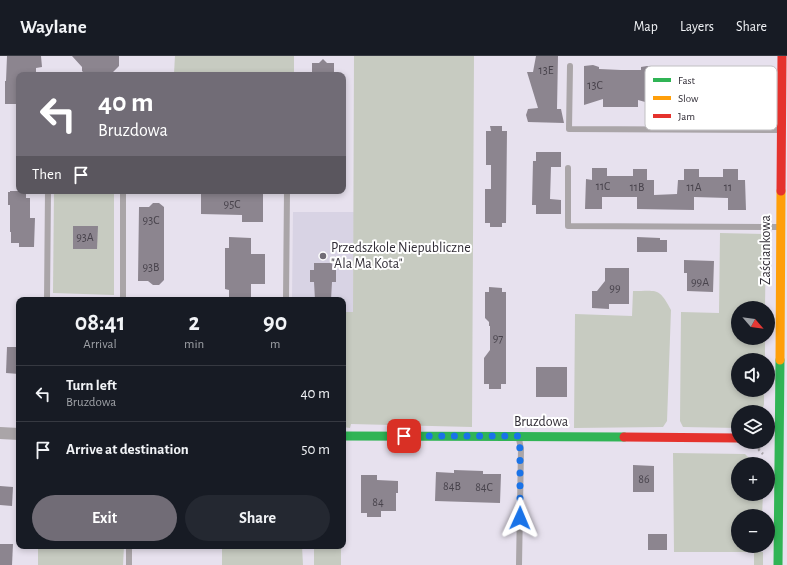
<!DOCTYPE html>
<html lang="en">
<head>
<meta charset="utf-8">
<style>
  body { margin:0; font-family:"Alegreya Sans",sans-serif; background:#242831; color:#f1f3f6; height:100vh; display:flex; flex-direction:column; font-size:15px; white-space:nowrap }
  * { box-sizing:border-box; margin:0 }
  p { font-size:13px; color:#9ea1a6 }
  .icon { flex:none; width:22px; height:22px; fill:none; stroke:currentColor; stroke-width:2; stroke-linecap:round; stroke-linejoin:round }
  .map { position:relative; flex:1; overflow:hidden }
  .drawer { position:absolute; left:16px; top:241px; width:330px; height:252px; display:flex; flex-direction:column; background:#171b24; border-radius:8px; box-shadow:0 2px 6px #0003 }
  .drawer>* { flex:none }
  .guide { position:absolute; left:16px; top:16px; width:330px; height:122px; border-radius:8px; box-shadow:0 2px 6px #0003; background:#716c76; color:#fff; overflow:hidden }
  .needle { width:26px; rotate:118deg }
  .tools { position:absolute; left:731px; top:245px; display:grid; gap:8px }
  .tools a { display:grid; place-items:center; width:44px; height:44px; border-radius:50%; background:#171b24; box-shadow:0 2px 6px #0003; font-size:20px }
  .pin { position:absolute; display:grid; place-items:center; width:34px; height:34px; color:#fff; margin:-17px; border-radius:8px; box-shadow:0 2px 6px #0006 }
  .me { position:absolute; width:44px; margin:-22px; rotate:1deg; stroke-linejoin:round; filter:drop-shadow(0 0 3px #0008) }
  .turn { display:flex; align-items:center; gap:14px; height:84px; padding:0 16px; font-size:18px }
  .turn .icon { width:52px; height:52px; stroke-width:2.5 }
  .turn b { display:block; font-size:28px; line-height:34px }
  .then { display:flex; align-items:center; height:38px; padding:0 16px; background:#0003; gap:8px; font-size:15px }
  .eta { display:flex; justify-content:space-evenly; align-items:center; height:68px; text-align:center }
  .eta b { font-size:24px; font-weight:700; line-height:28px }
  .action { display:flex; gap:8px; margin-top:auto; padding:8px 16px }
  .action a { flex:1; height:46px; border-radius:24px; background:#716c76; color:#fff; font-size:16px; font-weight:700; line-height:46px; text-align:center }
  .action a+a { background:#242831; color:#f1f3f6 }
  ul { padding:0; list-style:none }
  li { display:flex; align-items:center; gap:12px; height:56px; padding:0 16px; border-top:1px solid #363941 }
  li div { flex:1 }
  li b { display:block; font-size:15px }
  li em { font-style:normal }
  header { display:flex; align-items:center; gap:24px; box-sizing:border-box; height:56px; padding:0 20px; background:#171b24; border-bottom:1px solid #363941 }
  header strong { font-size:19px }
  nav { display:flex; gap:22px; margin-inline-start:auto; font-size:14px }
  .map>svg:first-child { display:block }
  .education { fill:#d8d3e4 }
  .green { fill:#c7cbc1 }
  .building { fill:#8c858f }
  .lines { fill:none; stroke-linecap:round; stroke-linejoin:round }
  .path { stroke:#aaa6ab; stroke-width:2.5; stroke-dasharray:3 3; stroke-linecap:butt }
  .lane { stroke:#aaa5a8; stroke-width:6 }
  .street { stroke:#aaa5a8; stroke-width:12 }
  .fast { stroke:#30b455; stroke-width:9 }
  .slow { stroke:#ff9f0a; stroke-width:9 }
  .jam { stroke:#e5322d; stroke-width:9 }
  .route { stroke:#1a73e8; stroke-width:7; stroke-dasharray:0 12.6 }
  .poi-dot { fill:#716c76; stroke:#fff; stroke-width:1.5 }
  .labels { text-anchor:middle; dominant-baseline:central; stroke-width:4; stroke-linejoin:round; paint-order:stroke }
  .number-label { font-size:12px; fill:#48434c }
  .poi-label { font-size:14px; fill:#312d36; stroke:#fff; text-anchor:start }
  .street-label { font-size:14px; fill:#312d36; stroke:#fff }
  .key { fill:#fff; stroke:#c1c0c3; stroke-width:1 }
  .key-label { font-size:11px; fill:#312d36 }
</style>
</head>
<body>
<header>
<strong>Waylane</strong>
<nav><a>Map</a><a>Layers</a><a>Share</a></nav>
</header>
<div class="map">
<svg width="787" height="509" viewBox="0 0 787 509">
  <rect width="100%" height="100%" fill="#e7e1ee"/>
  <!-- education -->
  <polygon class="education" points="293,156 354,156 353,256 343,256 343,244 292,244"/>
  <!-- green -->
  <g class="green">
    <polygon points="175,0 294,0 294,17 174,17"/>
    <polygon points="354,0 474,0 472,371 351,368 350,372 343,371 343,256 353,256"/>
    <polygon points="54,135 114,135 114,239 53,237"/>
    <polygon points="720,177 766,178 765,252 738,252 738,282 765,282 765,304 738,304 738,334 764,334 764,348 762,356 738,356 738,372 683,371 680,365 681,256 719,257"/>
    <path d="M633,235c24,0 26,-4 38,19l-4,111 -4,6 -89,1 1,-114 57,2z"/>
    <polygon points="673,397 745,398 755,408 738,408 738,438 763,438 762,460 738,460 738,490 761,490 761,496 763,496 763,509 754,509 754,496 674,496"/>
    <polygon points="38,490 124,490 123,509 38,509"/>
    <polygon points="222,490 302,490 303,509 222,509"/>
    <rect x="314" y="490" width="27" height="19"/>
  </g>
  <!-- building -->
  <g class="building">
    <polygon points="7,0 41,0 42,11 36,12 36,19 19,19 19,48 5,48 5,25 6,25"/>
    <polygon points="72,0 119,0 119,10 112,17 93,17 92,18 86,19 82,15 82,11"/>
    <polygon points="536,0 558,0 557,53 561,53 564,67 528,66 526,59 528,53 538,52 527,16 533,16"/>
    <polygon points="323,3 327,7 334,7 334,19 312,19 312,7 319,7"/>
    <polygon points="593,9 599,11 599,13 621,14 641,14 641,11 647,10 675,11 684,10 690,11 690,14 711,15 732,15 732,11 738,10 748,11 747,50 728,44 729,52 694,51 694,45 680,48 656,44 656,49 638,44 638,51 603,51 603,43 584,49 584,10"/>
    <polygon points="490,70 502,70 502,75 507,75 506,167 502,167 502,171 490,171 490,167 485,167 485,133 491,133 491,109 486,109 486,75 491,75"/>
    <polygon points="536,96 561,96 561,111 551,111 550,143 561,144 561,158 536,158 536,149 532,149 533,105 536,105"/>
    <polygon points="592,112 607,112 607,120 633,120 633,113 647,113 647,124 654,124 654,139 677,138 678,124 684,124 684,113 699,113 699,121 723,121 723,113 738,113 738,124 745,124 746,154 728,154 728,142 694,141 694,154 637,153 637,141 602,141 602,153 585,153 586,123 592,124"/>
    <polygon points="10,135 26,135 26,142 30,142 30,162 35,162 34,191 19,191 19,187 11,187 11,176 10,176 10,149 8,149 8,136 10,136"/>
    <polygon points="248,135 263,135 263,166 242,166 242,159 201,158 201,137 247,138"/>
    <polygon points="153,147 159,147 164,151 164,224 159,229 153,229 148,225 138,225 139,151 149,151"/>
    <polygon points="73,170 98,170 97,193 73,193"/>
    <polygon points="229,181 251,182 251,198 265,198 265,228 251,228 251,241 242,241 242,243 229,243 229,234 225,233 225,192 229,192"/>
    <polygon points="637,181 660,182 660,184 667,184 667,196 637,196"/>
    <polygon points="684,204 714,205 713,236 687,235 687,217 684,217"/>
    <polygon points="314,207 332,207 332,214 336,214 336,226 332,226 331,244 315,244 314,226 310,226 310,214 314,214"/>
    <polygon points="605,212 629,212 629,248 609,248 609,253 592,252 592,235 597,235 605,225"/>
    <polygon points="489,231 502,232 502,236 506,236 506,328 501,328 501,333 489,333 489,328 484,328 484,302 490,294 490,270 489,270 489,266 485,262 485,236 489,236"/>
    <polygon points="7,291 19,291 19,318 6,317"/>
    <rect x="536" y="311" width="31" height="30"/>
    <polygon points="633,409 654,410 654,436 633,436"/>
    <polygon points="454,414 483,415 483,418 501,418 500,447 435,445 436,416 454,417"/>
    <polygon points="361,419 377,419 377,424 398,425 398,437 396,437 396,455 381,455 381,461 367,461 367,457 361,457"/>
    <polygon points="0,430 13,431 12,450 0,449"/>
    <rect x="648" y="478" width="19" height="16"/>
    <polygon points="0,488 13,488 12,509 0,509"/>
  </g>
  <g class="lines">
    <!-- path -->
    <polyline class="path" points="759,386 759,394 763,398"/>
    <!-- lane -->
    <g class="lane">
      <polyline points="570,10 569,73 780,74"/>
      <polyline points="568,112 568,170 779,171"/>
      <polyline points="47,244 48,135"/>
      <polyline points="69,244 80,244"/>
      <polyline points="122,244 123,241 123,135"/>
      <polyline points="286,244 287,135"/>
      <polyline points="519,383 521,393 519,509"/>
      <polyline points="129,509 129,490"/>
    </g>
    <!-- street -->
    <polyline class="street" points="0,377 19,378"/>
    <!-- fast -->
    <g class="fast">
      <polyline points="343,380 624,381"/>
      <polyline points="778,509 780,304"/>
    </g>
    <!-- slow -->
    <polyline class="slow" points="780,304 781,135"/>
    <!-- jam -->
    <g class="jam">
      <polyline points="781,135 782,0"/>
      <polyline points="624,381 738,382"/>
    </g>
  </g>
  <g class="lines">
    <!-- route -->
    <polyline class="route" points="404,380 518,380 520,393 520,462"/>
  </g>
  <!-- markers -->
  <circle class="poi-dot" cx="323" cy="200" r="4"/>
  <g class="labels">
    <!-- number labels -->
    <g class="number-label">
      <text x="546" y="14">13E</text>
      <text x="595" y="29">13C</text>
      <text x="603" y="130">11C</text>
      <text x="637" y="131">11B</text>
      <text x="694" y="131">11A</text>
      <text x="728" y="131">11</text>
      <text x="232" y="148">95C</text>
      <text x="151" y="164">93C</text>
      <text x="85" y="181">93A</text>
      <text x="151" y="211">93B</text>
      <text x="700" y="226">99A</text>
      <text x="615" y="232">99</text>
      <text x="498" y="282">97</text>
      <text x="644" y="423">86</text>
      <text x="452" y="430">84B</text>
      <text x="484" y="431">84C</text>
      <text x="378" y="446">84</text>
    </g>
    <!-- poi labels -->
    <g class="poi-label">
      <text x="331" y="192">Przedszkole Niepubliczne<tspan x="331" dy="16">"Ala Ma Kota"</tspan></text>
    </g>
    <!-- street labels -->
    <g class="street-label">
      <text transform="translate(766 194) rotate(-90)">Zaściankowa</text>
      <text x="541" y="366">Bruzdowa</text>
    </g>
  </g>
  <!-- legend -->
  <rect x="645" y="10" width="132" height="64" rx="6" class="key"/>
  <rect x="653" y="22" width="18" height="4" fill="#30b455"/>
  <rect x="653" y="40" width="18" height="4" fill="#ff9f0a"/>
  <rect x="653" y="58" width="18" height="4" fill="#e5322d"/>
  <g class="key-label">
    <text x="678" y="28">Fast</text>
    <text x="678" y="46">Slow</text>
    <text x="678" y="64">Jam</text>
  </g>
</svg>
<div class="tools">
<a><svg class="needle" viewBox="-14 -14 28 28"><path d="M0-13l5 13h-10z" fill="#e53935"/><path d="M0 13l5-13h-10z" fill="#9ea1a6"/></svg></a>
<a><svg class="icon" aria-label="sound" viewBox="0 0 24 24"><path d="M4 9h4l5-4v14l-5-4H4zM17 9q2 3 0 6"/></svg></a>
<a><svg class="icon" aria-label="layers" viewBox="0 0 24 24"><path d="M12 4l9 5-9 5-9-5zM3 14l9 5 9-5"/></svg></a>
<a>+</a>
<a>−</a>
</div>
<div class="pin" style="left:404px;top:380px;background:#d93025"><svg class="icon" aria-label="arrive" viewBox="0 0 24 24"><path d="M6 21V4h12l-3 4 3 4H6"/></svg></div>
<svg class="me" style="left:520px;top:462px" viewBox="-20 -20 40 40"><path d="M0-17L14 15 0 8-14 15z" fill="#1a73e8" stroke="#fff" stroke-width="4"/></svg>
<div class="guide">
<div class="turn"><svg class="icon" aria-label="left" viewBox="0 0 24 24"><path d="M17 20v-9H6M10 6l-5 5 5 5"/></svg><div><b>40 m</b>Bruzdowa</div></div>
<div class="then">Then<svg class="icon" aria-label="arrive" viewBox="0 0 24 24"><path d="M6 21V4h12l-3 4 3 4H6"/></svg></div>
</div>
<section class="drawer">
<div class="eta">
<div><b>08:41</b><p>Arrival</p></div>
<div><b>2</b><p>min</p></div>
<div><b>90</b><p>m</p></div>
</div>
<ul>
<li><svg class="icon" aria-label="left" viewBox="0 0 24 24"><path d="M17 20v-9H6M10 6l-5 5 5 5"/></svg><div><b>Turn left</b><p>Bruzdowa</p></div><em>40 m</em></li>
<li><svg class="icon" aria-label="arrive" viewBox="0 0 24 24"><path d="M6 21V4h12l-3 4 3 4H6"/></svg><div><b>Arrive at destination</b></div><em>50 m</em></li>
</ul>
<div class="action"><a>Exit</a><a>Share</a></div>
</section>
</div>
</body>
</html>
